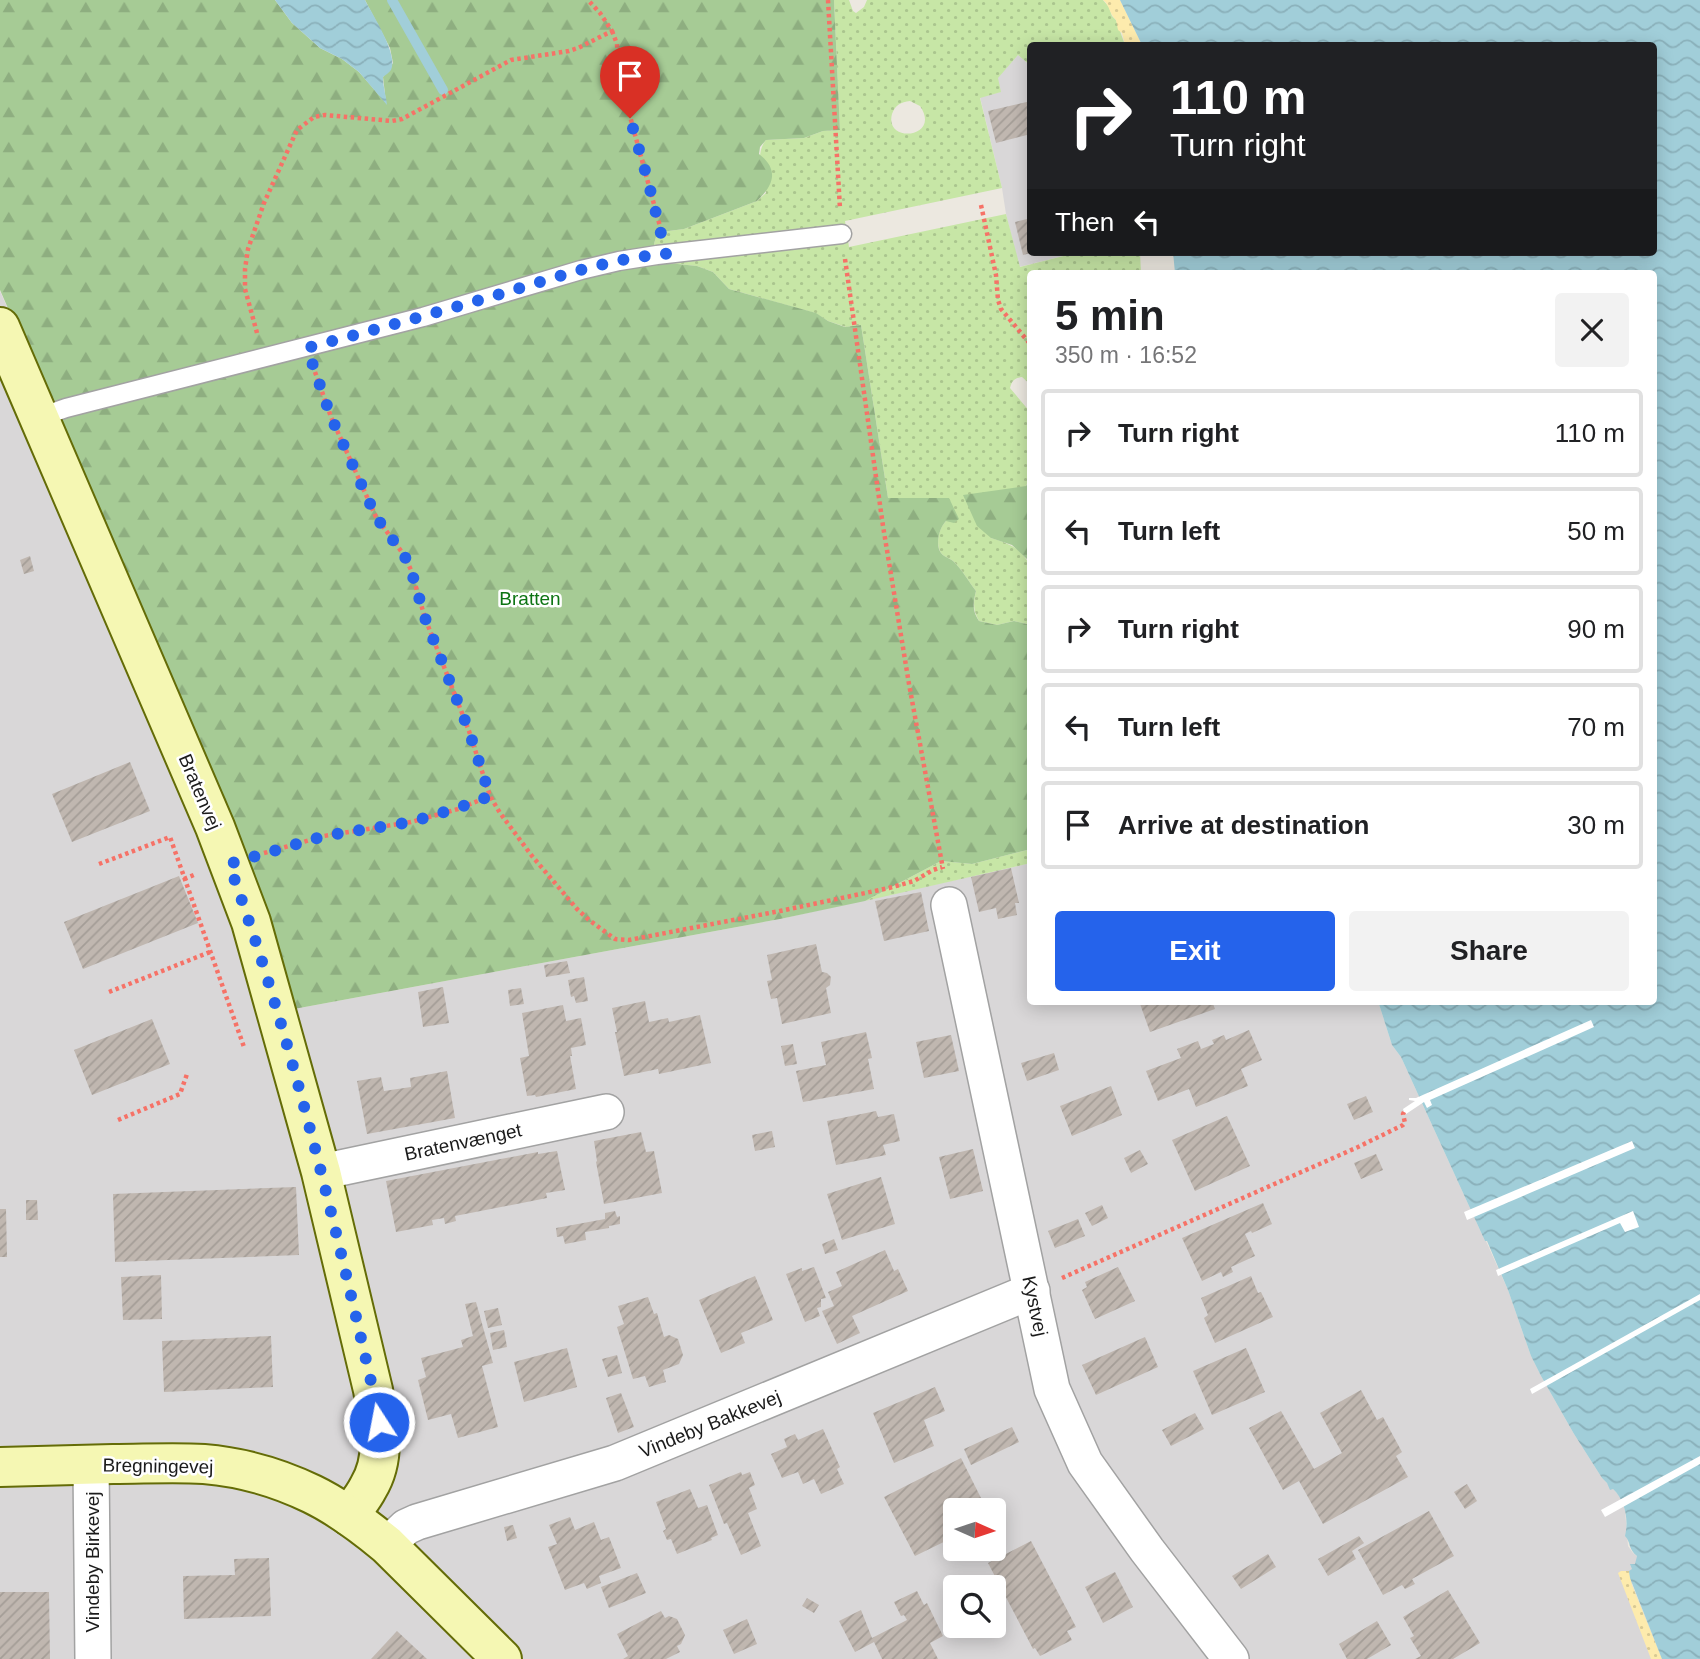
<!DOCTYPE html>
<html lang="en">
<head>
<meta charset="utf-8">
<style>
  body { margin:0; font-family:Helvetica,sans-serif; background:#f2f2f2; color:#202124; height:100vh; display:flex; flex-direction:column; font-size:26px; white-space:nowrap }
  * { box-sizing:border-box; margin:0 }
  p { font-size:23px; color:#757577 }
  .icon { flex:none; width:38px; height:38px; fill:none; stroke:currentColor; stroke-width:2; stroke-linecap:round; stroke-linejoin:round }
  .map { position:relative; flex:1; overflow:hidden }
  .side { position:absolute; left:1027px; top:270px; width:630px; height:735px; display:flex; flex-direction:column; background:#fff; border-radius:7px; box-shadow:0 4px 18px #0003 }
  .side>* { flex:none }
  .hud { position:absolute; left:1027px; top:42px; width:630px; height:214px; border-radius:7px; box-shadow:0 4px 18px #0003; background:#202124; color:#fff; overflow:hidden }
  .needle { width:46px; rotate:93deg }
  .controls { position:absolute; left:943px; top:1498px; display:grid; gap:14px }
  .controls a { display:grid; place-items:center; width:63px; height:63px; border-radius:7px; background:#fff; box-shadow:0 4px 18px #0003; font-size:35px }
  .pin { position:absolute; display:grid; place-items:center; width:60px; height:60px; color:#fff; margin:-72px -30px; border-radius:50% 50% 50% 0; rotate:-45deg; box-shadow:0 0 7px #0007 }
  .pin .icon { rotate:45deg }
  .me { position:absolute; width:77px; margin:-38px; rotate:349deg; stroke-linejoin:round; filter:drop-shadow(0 0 5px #0008) }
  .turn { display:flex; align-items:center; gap:24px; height:147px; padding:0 28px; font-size:32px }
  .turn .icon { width:91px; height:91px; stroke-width:2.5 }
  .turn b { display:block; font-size:49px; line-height:60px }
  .then { display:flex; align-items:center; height:66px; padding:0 28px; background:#0003; gap:14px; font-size:26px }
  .round { display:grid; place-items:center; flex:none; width:74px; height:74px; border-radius:7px; background:#f2f2f2 }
  .head { display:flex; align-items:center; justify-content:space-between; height:119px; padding:0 28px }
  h1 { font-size:42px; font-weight:600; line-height:52px }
  .cta { display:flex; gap:14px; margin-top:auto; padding:14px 28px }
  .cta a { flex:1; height:80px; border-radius:7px; background:#2563eb; color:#fff; font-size:28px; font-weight:600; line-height:80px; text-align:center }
  .cta a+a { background:#f2f2f2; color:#202124 }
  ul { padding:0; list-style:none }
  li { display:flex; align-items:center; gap:21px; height:88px; margin:0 14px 10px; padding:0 14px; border:4px solid #e0e0e0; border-radius:7px }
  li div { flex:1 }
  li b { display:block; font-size:26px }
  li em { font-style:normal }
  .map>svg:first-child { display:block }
  .residential { fill:#d9d7d8; fill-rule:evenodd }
  .grass { fill:url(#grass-dots); fill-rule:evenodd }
  .forest { fill:url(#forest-firs) }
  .sand { fill:url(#sand-dots) }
  .water { fill:url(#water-waves) }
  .pier { fill:#fff }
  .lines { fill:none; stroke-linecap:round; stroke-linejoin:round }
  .stream { stroke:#a1ced9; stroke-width:10 }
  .building { fill:url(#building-hatch) }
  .lane-casing { stroke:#a2a2a2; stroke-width:21 }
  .street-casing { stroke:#a2a2a2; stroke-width:38 }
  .secondary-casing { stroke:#646c07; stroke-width:42 }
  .path { stroke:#f67267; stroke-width:4.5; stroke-dasharray:3.5 3.5; stroke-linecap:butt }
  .lane { stroke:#fff; stroke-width:18 }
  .street { stroke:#fff; stroke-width:35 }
  .secondary { stroke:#f5f7b3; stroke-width:38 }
  .route { stroke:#2563eb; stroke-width:12; stroke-dasharray:0 21.6 }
  .labels { text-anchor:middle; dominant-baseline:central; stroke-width:5; stroke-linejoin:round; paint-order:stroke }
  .park-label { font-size:19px; fill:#0d7413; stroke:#fff }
  .street-label { font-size:19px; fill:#1b1b1b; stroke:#fff }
</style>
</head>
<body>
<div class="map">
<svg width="1700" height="1659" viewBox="0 0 1700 1659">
  <defs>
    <pattern id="grass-dots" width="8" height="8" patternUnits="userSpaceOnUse" patternTransform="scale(1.75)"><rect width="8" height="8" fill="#c7e6a6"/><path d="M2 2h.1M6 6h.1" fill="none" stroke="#aac58e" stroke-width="1.8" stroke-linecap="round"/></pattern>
    <pattern id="forest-firs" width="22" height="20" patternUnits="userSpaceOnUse" patternTransform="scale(1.75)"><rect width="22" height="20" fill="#a6cb95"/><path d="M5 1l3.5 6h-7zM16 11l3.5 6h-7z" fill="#8eae80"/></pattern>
    <pattern id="sand-dots" width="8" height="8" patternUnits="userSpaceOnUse" patternTransform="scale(1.75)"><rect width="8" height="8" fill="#fdebad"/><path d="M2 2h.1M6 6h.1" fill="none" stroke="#d8c994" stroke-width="1.8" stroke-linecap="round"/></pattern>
    <pattern id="water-waves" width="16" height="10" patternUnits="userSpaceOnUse" patternTransform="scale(1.75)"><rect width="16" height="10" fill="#a1ced9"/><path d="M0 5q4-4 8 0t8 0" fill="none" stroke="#8ab0ba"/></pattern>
    <pattern id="building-hatch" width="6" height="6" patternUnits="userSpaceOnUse" patternTransform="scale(1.75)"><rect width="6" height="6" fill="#c0b7b0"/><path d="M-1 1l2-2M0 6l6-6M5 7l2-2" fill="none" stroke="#a49d97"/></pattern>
  </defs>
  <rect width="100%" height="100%" fill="#ece8e0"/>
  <!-- residential -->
  <g class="residential">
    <polygon points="1018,55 1031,66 1031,252 1079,252 1019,267 1006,214 1002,188 980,97 1000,92 997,78"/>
    <path d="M0,291l205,467 89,251 486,-90 251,-56v138h347l14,44 9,12 84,184h1l22,49 23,66 10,20 33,58 28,44 18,18 5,14 3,36 5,7 4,3 -1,8 -4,5v16l30,74h-1662zM956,1510h38v39h-38zM956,1587h38v39h-38z"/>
  </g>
  <!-- grass -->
  <g class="grass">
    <path d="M834,0h15l4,11 3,2 8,-6 3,-7h236l6,7 3,9 4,4 9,25 -94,1v20l-13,-11 -20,23 3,14 -21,6 22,90 -157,33 4,26 157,-33 14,53 59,-15h61l1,21h-110v112l-9,-8c-8,1 -10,4 -12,11l21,25v65l-40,60c19,6 31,10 40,30v57l-17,-4 -17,4 -18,-4c-6,-11 -6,-18 -3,-30 -7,-9 -13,-20 -21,-28 -4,-5 -10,-5 -14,-10 -6,-9 -2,-25 5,-32l-58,-23 -27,-173 -15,2 -18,-6 -13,-8 -86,-24 -16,-17 -16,-6 -29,-3 -14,-19 2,-7 5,-5 23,-3 73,-28 9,-8c-3,-17 -12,-39 0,-53l38,-2 19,-7 17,-1zM910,101l10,5c22,32 -36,38 -28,8 3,-9 9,-12 18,-13z"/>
    <polygon points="1031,849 1031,863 865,901 941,861 972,864"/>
  </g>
  <!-- forest -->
  <g class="forest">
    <path d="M0,0h275l17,23 28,25 22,11 17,13 27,31 -3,-26 10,-14 -3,-15 -25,-48h469l6,130 -17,1 -19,7 -38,2 -6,7 -1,7c21,16 14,32 -2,47l-73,28 -23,3 -5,5 -2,7 14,19 29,3 16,6 16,17 87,24 12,8 17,6 16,-2 27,173h61l10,21 -5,4 -8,-2c-7,7 -11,24 -5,32 4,5 10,5 14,10 8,8 14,19 21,28 -3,12 -4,19 3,30l18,4 17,-4 17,4v224l-59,15 -31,-3 -76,40 -85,18 -486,90 -89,-251 -205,-468z"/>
    <polygon points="1031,478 1031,568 1027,559 1012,545 991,538 977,526 963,495 1026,486"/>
  </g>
  <!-- sand -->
  <g class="sand">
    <path d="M1103,0h17l22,45h-17l-3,-12 -4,-3 -2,-10c-7,-6 -6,-15 -13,-20z"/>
    <polygon points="1621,1571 1629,1571 1632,1585 1662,1659 1651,1659 1618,1573"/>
  </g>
  <!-- water -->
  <g class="water">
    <path d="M275,0h90c7,14 34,55 26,70 -2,3 -6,5 -8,7 0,10 3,18 4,28l-28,-33 -17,-13 -22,-11 -28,-25z"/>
    <path d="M1120,0h580v1659h-38l-32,-81 -1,-7 3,-2 -2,-5h5l2,-8c-9,-7 -6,-14 -12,-20 4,-16 0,-36 -12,-47l-3,1 -3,-7 -5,-5 -28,-44 -33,-58 -10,-20 -23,-66 -21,-49h-2l-84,-184 -9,-12 -14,-44h276v-728h-479l-2,-21h481v-206l-512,-1z"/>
  </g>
  <!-- pier -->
  <g class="pier">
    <polygon points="1591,1020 1594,1027 1430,1100 1432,1105 1427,1108 1424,1102 1406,1114 1404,1112 1403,1109 1415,1101 1409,1100 1409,1098 1416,1098"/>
    <polygon points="1632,1141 1635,1148 1467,1220 1464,1212"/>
    <polygon points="1633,1211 1639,1227 1625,1232 1620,1223 1498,1276 1496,1270"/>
    <polygon points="1700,1294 1700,1300 1532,1394 1530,1389"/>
    <polygon points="1700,1456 1700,1464 1605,1517 1601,1510"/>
  </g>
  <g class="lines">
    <!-- stream -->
    <polyline class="stream" points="392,0 443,90"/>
  </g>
  <!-- building -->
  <g class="building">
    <polygon points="1031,101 1031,134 996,143 988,111"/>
    <polygon points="1031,218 1031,253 1023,255 1015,222"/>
    <polygon points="30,556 34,571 24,574 20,560"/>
    <polygon points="130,762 150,811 72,842 52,794"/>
    <polygon points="1011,868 1019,903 1015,903 1017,915 998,919 996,908 979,912 971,877"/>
    <polygon points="179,876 198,923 83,969 64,922"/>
    <polygon points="921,892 929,931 884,941 875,901"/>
    <polygon points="816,944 822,972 827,973 831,977 830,985 826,988 831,1013 782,1024 777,998 771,999 767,981 772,980 767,955"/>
    <polygon points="567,961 570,973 546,977 544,965"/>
    <polygon points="584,977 588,1001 576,1003 574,996 571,997 568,980"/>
    <polygon points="443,987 449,1023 423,1027 418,992"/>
    <polygon points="521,988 524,1004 510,1006 508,990"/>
    <polygon points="645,1001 649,1022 668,1018 669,1022 700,1015 711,1063 659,1074 658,1069 624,1076 615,1032 617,1032 612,1008"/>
    <polygon points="1139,1001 1212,1001 1215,1009 1150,1032"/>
    <polygon points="563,1005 566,1021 581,1018 586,1045 571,1048 572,1056 570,1056 576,1089 536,1097 535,1095 527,1096 520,1058 529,1056 522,1013"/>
    <polygon points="152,1019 170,1064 92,1095 74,1050"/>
    <polygon points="1249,1030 1262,1060 1241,1069 1248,1086 1196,1107 1189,1089 1158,1101 1146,1071 1181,1058 1177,1049 1198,1041 1201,1049 1214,1044 1212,1040 1224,1035 1226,1040"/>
    <polygon points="866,1032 872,1058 868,1059 874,1089 803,1102 796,1071 826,1065 821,1042"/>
    <polygon points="951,1035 959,1071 924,1078 916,1042"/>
    <polygon points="793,1044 797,1064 785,1066 781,1046"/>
    <polygon points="1054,1053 1059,1070 1027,1081 1021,1063"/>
    <polygon points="447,1071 455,1118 367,1134 357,1081 381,1077 384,1091 411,1087 410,1078"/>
    <polygon points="1111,1086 1122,1115 1072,1136 1060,1106"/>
    <polygon points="1366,1096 1373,1112 1354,1120 1347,1104"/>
    <polygon points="876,1111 878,1117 894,1114 900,1141 883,1145 886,1155 836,1165 827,1121"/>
    <polygon points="1227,1116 1250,1166 1195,1191 1172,1140"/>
    <polygon points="772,1131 775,1147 755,1151 752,1135"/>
    <polygon points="641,1132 646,1152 654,1151 662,1193 604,1204 596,1162 597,1161 594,1141"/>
    <polygon points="973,1149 983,1191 950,1199 939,1157"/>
    <polygon points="1140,1150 1148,1164 1131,1173 1124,1158"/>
    <polygon points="557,1151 565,1190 546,1193 547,1198 455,1216 456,1221 445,1224 444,1218 432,1220 433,1225 396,1232 386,1181 538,1152 538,1154"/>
    <polygon points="1376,1154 1383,1170 1361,1179 1354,1163"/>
    <polygon points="881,1177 895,1224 842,1240 827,1194"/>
    <polygon points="296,1187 299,1255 115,1262 113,1194"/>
    <polygon points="26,1200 37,1200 38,1220 26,1220"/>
    <polygon points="1263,1203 1272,1224 1252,1233 1251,1231 1245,1234 1255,1256 1231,1267 1233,1272 1223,1277 1221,1272 1202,1281 1182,1238"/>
    <polygon points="1102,1205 1108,1218 1092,1226 1085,1213"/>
    <polygon points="0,1209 6,1209 7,1257 0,1257"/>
    <polygon points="615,1211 617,1217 620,1216 620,1224 609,1226 609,1228 585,1232 586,1240 565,1244 563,1236 557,1237 556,1228 605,1219 605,1213"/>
    <polygon points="1078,1219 1085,1236 1055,1248 1048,1231"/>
    <polygon points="834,1239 838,1250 825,1254 822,1244"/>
    <polygon points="885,1250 894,1271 898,1269 908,1291 852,1316 860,1333 837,1344 822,1311 834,1306 828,1292 842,1286 836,1272"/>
    <polygon points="814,1267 826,1298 821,1299 821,1307 817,1308 820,1316 805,1322 786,1274 802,1268 802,1271"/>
    <polygon points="1118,1267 1135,1301 1095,1319 1082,1290 1087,1287 1085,1282"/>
    <polygon points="161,1275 162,1319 123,1320 121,1277"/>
    <polygon points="755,1276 773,1320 741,1333 745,1343 721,1353 699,1300"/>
    <polygon points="1251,1276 1258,1293 1261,1292 1273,1317 1215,1343 1204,1318 1208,1315 1201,1298"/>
    <polygon points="648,1297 654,1314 657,1313 664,1337 669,1335 678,1339 683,1355 679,1364 663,1370 666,1382 649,1387 645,1376 633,1379 617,1327 624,1324 618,1306"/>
    <polygon points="476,1302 493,1363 482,1366 498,1427 458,1438 451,1414 428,1420 418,1380 426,1377 421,1358 463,1347 461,1340 473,1336 465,1304"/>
    <polygon points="498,1308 502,1325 488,1328 484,1311"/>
    <polygon points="504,1330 507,1347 493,1350 490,1333"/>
    <polygon points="271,1336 273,1387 164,1392 162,1341"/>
    <polygon points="1145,1337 1158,1367 1096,1395 1082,1365"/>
    <polygon points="567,1348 577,1387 524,1402 514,1362"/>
    <polygon points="1246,1348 1265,1392 1212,1415 1193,1371"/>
    <polygon points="617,1355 622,1373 608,1377 602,1359"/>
    <polygon points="935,1387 945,1411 924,1420 934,1446 894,1463 873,1413"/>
    <polygon points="1361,1390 1377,1420 1383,1417 1402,1452 1396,1456 1408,1477 1323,1524 1299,1481 1283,1490 1249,1428 1281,1411 1314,1469 1342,1453 1320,1413"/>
    <polygon points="621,1393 634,1427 618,1433 606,1398"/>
    <polygon points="1195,1413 1204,1429 1171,1446 1162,1430"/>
    <polygon points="1012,1427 1019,1442 971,1465 964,1449"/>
    <polygon points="823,1429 840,1467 837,1469 844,1484 821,1494 814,1479 803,1484 798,1472 782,1478 771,1454 787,1447 784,1439 795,1434 798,1440"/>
    <polygon points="961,1458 986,1508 984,1510 956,1510 956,1536 915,1556 884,1497"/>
    <polygon points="741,1472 742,1475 750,1472 755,1485 749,1488 757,1509 748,1513 761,1546 741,1555 727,1523 724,1524 709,1485"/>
    <polygon points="1467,1484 1477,1501 1465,1509 1454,1492"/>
    <polygon points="690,1489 698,1508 707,1505 718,1535 711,1538 712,1540 677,1554 671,1539 667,1540 663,1531 666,1529 656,1502"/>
    <polygon points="1429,1511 1454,1556 1412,1579 1415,1584 1405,1589 1402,1585 1383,1595 1358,1550"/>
    <polygon points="570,1517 575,1530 594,1522 601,1540 609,1537 621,1568 599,1576 601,1583 587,1589 584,1583 565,1590 548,1547 557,1544 549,1525"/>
    <polygon points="513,1525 517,1538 507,1541 504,1527"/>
    <polygon points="1359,1536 1364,1543 1352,1551 1356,1559 1328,1576 1318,1559"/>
    <polygon points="1031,1541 1076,1627 1067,1631 1072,1640 1040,1656 1035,1648 1033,1649 988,1563"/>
    <polygon points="1268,1554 1276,1567 1241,1589 1232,1576"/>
    <polygon points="269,1558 271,1616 184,1619 183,1576 235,1575 234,1559"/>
    <polygon points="1115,1572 1133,1607 1103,1623 1085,1587"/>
    <polygon points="637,1573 646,1593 609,1608 601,1587"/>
    <polygon points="1448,1590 1480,1643 1453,1659 1415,1659 1421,1656 1410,1638 1414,1636 1403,1617"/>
    <polygon points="917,1591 924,1605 927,1603 943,1636 930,1643 938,1659 882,1659 874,1642 855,1652 839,1621 861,1610 872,1638 907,1620 904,1615 901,1616 894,1602"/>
    <polygon points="0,1592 49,1592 50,1659 0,1659"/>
    <polygon points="807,1598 819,1605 814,1613 802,1606"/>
    <polygon points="661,1611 665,1618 669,1616 677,1619 685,1635 681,1644 677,1646 680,1652 666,1659 623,1659 628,1656 617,1634"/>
    <polygon points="747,1619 757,1644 734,1654 723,1630"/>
    <polygon points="1377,1621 1391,1645 1367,1659 1347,1659 1339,1644"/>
    <polygon points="397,1631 427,1659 371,1659"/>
  </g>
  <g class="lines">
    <defs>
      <polyline id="lane" points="40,417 66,408 423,317 581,270 619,261 657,255 842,234"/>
      <g id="street">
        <polyline points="949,905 1052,1389 1085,1463 1147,1550 1231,1659"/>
        <polyline points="321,1172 606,1112"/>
        <polyline points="91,1465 93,1659"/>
        <polyline points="387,1545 406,1527 417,1522 615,1463 1032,1291"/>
      </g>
      <g id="secondary">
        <path d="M0,327l215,500 36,95 70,250 52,218c6,33 14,67 -5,98 -5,10 -13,19 -19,28"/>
        <path d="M0,1467c38,-1 75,-2 113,-3 30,0 61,-2 91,0 36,3 75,14 108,30 27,13 52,32 75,51l115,114"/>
      </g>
    </defs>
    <!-- lane casing -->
    <use href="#lane" class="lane-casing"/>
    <!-- street casing -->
    <use href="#street" class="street-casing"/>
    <!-- secondary casing -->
    <use href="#secondary" class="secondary-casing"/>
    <!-- path -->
    <g class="path">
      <polyline points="828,0 840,209"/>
      <polyline points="612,31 617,44 619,76 661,230"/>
      <polyline points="981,205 996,275 998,300 1001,309 1031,345"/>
      <polyline points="845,259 883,526 909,684 943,869"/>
      <polyline points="257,333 245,289 245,269 248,249 264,203 297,130 314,117 325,115 392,121 402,119 511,60 569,51 578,48 612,31 600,13 588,0"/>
      <polyline points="315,372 331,417 376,517 404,555 411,570 425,618 469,731 490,796 500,813 532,856 577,909 589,920 615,939 629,940 780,911 889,888 914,881 933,870 942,867"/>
      <polyline points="264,853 324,836 411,822 458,809 490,796"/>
      <polyline points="99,864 170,837 244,1047"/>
      <polyline points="184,879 196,874"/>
      <polyline points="109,992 210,952"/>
      <polyline points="118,1120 180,1094 187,1074"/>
      <polyline points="1062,1278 1358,1147 1403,1125 1405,1123 1403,1114 1404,1112"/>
    </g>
    <!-- lane -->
    <use href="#lane" class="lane"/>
    <!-- street -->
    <use href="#street" class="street"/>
    <!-- secondary -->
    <use href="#secondary" class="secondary"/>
  </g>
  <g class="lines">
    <!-- route -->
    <path class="route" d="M379,1422l-6,-32c-41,-177 -82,-355 -144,-526l95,-28 87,-14 47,-14 32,-12 -21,-65 -44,-113 -14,-48 -7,-15 -28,-38 -45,-100 -24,-69c66,-18 132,-36 197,-55 53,-16 107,-35 162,-39l-18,-73 -18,-63"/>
  </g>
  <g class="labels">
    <!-- park labels -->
    <g class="park-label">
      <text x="530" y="598">Bratten</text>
    </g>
    <!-- street labels -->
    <g class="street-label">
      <text transform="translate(200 792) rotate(67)">Bratenvej</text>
      <text transform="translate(463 1142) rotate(-12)">Bratenvænget</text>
      <text transform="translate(1035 1306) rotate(78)">Kystvej</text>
      <text transform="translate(710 1424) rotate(-22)">Vindeby Bakkevej</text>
      <text transform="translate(158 1466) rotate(1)">Bregningevej</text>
      <text transform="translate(92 1562) rotate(-90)">Vindeby Birkevej</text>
    </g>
  </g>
</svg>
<div class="controls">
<a><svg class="needle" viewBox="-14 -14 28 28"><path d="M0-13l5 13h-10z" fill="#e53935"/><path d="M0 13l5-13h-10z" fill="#757577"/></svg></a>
<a><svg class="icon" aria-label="search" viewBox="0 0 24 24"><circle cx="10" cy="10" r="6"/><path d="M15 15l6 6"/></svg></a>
</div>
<div class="pin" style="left:630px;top:118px;background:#d93025"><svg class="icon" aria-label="arrive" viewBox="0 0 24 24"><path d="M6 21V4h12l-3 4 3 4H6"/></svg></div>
<svg class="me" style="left:379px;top:1422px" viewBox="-20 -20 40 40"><circle r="17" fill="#2563eb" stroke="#fff" stroke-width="3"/><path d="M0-11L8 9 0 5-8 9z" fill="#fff"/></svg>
<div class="hud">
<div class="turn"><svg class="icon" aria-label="right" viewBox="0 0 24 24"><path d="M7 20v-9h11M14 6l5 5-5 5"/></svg><div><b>110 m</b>Turn right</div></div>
<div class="then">Then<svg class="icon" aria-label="left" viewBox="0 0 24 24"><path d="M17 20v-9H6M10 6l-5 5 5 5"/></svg></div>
</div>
<section class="side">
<div class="head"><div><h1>5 min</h1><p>350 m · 16:52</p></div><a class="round"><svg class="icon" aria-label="close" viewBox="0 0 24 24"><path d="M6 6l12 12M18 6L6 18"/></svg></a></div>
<ul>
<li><svg class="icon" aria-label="right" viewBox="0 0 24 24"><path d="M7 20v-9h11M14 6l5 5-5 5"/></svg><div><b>Turn right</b></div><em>110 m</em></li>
<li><svg class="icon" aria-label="left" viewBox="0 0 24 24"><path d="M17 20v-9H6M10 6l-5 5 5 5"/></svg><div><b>Turn left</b></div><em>50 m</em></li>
<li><svg class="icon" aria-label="right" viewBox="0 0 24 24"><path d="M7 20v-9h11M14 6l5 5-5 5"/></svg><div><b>Turn right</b></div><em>90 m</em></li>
<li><svg class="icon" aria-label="left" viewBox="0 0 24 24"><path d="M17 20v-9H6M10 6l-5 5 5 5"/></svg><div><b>Turn left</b></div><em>70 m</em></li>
<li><svg class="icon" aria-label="arrive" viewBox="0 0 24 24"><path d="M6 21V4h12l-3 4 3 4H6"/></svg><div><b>Arrive at destination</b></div><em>30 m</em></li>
</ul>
<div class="cta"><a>Exit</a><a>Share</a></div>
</section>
</div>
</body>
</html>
